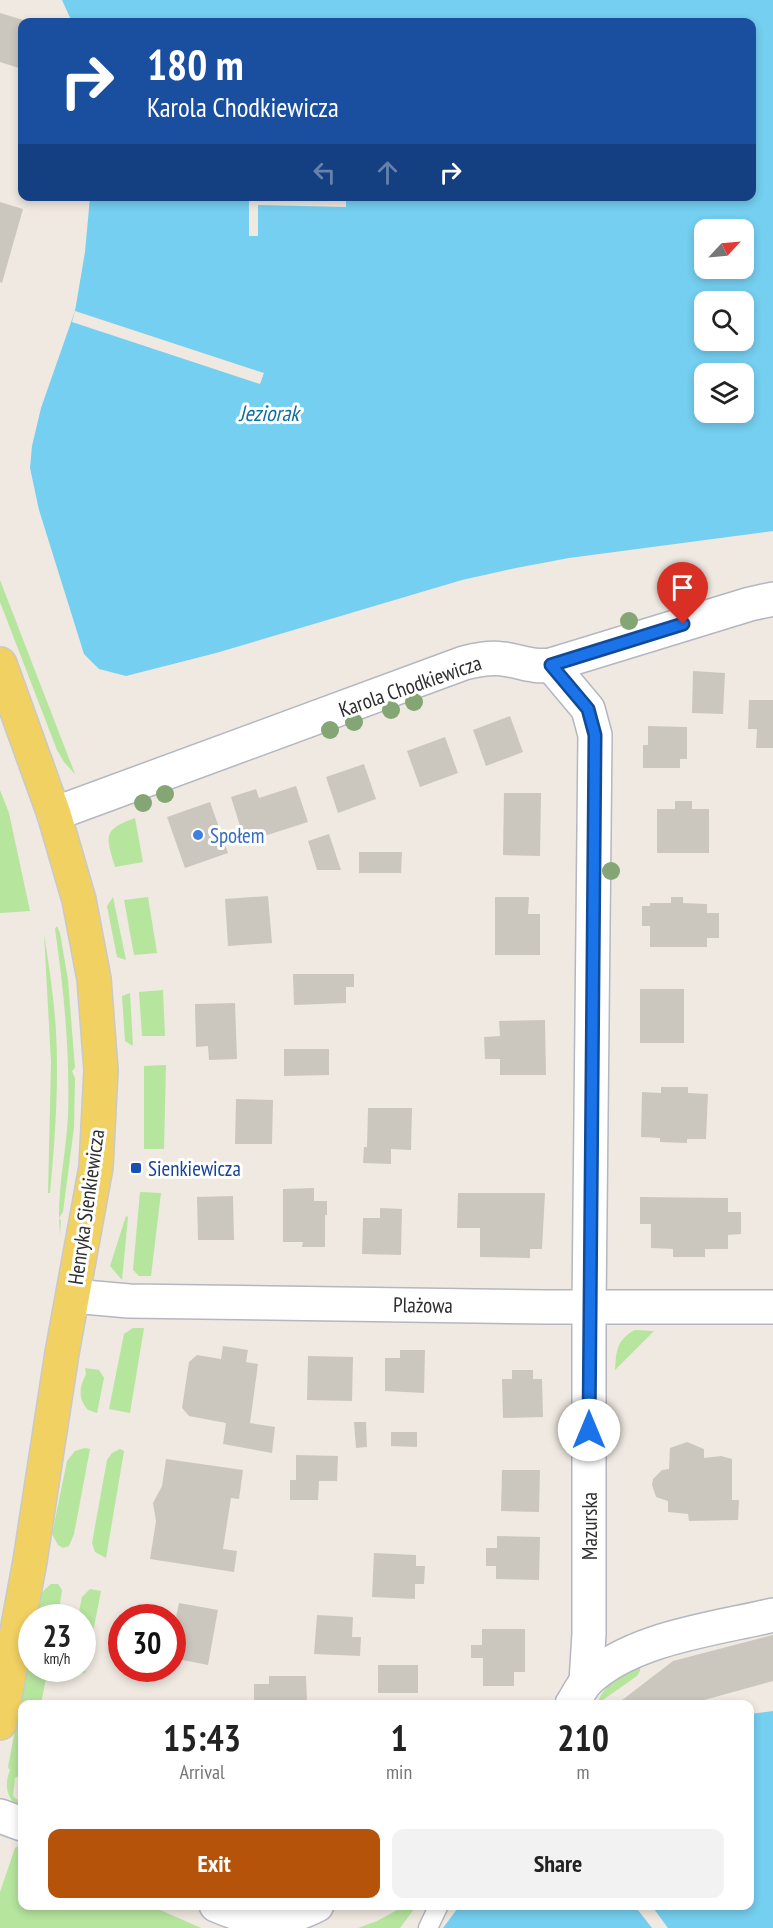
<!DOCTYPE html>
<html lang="en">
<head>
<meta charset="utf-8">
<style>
  body { margin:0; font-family:"PT Sans Narrow",sans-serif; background:#f2f2f2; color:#222; height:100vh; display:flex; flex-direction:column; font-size:22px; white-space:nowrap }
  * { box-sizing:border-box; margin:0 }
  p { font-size:20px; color:#767676 }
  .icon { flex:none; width:33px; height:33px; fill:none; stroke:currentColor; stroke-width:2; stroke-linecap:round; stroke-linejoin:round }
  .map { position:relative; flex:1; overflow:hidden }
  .sheet { position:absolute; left:18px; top:1700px; width:736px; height:210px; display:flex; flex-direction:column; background:#fff; border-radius:12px; box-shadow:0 3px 9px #0003 }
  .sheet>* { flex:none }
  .top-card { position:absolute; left:18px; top:18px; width:738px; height:183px; border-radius:12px; box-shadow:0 3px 9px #0003; background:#1a4fa0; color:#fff; overflow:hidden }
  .needle { width:39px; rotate:64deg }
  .buttons { position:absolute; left:694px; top:219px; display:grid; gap:12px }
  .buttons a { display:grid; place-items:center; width:60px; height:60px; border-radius:12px; background:#fff; box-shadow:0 3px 9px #0003; font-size:30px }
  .speed { position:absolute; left:18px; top:1604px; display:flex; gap:12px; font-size:30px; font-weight:700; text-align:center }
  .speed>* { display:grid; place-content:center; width:78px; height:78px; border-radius:50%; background:#fff; box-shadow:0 3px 9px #0003; line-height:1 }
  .speed small { font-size:15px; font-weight:400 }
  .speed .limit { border:9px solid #d22; background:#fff; color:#111 }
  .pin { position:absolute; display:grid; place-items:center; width:51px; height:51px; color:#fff; margin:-62px -26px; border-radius:50% 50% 50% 0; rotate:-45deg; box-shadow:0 0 6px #0007 }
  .pin .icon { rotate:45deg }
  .me { position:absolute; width:66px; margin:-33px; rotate:0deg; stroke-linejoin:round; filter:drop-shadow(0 0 4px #0008) }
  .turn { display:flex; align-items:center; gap:21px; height:126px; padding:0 30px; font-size:27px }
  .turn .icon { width:78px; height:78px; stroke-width:2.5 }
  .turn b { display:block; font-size:42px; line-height:51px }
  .lanes { display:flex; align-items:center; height:57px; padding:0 30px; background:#0003; justify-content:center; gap:30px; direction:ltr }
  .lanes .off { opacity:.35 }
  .eta { display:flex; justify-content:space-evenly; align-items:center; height:102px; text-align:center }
  .eta b { font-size:36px; font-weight:800; line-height:42px }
  .button { display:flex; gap:12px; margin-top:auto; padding:12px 30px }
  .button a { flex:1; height:69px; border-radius:12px; background:#b45309; color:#fff; font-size:24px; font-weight:800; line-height:69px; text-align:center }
  .button a+a { background:#f2f2f2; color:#222 }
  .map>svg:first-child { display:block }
  .green { fill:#b6e59e }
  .water { fill:#75cff0; fill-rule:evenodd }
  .pier { fill:#efe9e1 }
  .building { fill:#cbc7bf }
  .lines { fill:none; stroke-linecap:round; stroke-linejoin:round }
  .lane-casing { stroke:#b4b7c1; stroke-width:21 }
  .street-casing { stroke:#b4b7c1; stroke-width:36 }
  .primary-casing { stroke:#c9c9c9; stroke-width:36 }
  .lane { stroke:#fff; stroke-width:18 }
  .street { stroke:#fff; stroke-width:33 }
  .primary { stroke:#f2d163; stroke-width:33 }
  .tree { fill:#84a574 }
  .route-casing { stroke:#114b97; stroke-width:15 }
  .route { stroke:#1a73e8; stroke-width:10 }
  .shop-dot { fill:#3f7fe0; stroke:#fff; stroke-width:2 }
  .transit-dot { fill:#1a4fb4; stroke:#fff; stroke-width:2 }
  .labels { text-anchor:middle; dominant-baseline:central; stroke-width:6; stroke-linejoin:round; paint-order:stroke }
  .street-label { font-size:21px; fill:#2e2e2e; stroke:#fff }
  .shop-label { font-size:21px; fill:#366cbe; stroke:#fff; text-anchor:start }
  .transit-label { font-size:21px; fill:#164399; stroke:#fff; text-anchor:start }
  .water-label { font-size:22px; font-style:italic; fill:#0d6fa3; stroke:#fff }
</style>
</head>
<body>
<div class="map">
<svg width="773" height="1928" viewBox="0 0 773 1928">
  <rect width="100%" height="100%" fill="#efe9e1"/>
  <!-- green -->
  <g class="green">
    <polygon points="0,580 75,774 64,762 57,750 0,602"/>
    <polygon points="0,790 9,813 30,911 0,913"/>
    <path d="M135,818l8,44 -28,5c-9,-31 -13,-37 20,-49z"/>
    <polygon points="113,897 126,960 117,957 107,906"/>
    <polygon points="148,897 157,953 134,955 124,900"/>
    <path d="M57,926l3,7 8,47 7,88 -3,3 3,7 -1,49 -11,85 -4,6 2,3 -1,13c-4,-39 6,-79 8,-118 2,-64 -4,-125 -13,-187z"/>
    <path d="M44,934c5,32 10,64 12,97 3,54 -1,108 -6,162h-2l3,-131z"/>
    <polygon points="163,990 165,1036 142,1036 139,992"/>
    <polygon points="130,993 133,1046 125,1041 122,996"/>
    <polygon points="166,1065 164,1149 144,1149 144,1066"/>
    <polygon points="140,1192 161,1193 151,1276 139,1276 133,1270"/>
    <polygon points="126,1216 128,1217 122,1280 110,1266"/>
    <polygon points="133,1328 144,1328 130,1413 109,1409 124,1334"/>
    <path d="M635,1330l19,1 -39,39c1,-19 2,-31 20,-40z"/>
    <path d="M85,1368l14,2 5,8 -7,35 -9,-3c-11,-13 -8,-23 -2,-36z"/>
    <polygon points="85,1448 90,1449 74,1534 69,1546 63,1548 58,1545 52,1534 67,1461 75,1451"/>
    <polygon points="120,1449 124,1451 106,1558 95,1552 92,1543 107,1460 112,1453"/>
    <polygon points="51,1584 58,1584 62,1590 58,1617 37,1617 41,1593"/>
    <polygon points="90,1589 101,1591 85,1673 77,1671 75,1668 82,1668 82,1617 78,1617 82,1597"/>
    <path d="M31,1645l1,23h16l-7,36h-19v70l-7,4 -2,18 9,8 -2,5c-14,-11 -16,-24 -10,-39l-2,-3z"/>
    <path d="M640,1663v8l-3,5 -40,28c7,-19 25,-33 43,-41z"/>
    <polygon points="21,1844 22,1905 149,1905 201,1928 0,1928 0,1892 15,1848"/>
    <polygon points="406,1905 417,1905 400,1928 358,1928 377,1921"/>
  </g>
  <!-- water -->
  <g class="water">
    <path d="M62,0h711v531l-204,27 -53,10 -54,12 -246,73 -90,23 -27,-7 -15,-15 -45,-144 -9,-42 2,-22 9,-38 34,-97 10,-59 5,-55 662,-1v-174h-680zM705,230h39v38h-39zM705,302h39v38h-39zM705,374h39v38h-39z"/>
    <polygon points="773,1711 773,1928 443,1928 460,1905 750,1905 750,1714"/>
  </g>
  <!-- pier -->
  <g class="pier">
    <polygon points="249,197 346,198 346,207 258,205 258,236 249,236"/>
    <polygon points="75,311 264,373 260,384 72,322"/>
    <polygon points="634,1905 651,1905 668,1928 652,1928"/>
  </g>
  <!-- building -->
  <g class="building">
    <polygon points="0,13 30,22 22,22 22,69 0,62"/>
    <polygon points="0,202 23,209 2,283 0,282"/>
    <polygon points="693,671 725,673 723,714 692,713"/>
    <polygon points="749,700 773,700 773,748 756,748 757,729 748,729"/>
    <polygon points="510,716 523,752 486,766 473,730"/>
    <polygon points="648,726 687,727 687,759 680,759 680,768 643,768 643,745 648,745"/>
    <polygon points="445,737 458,773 420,787 407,751"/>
    <polygon points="364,764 376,799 338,813 326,777"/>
    <polygon points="296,786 308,822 245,842 231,797 256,789 259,798"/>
    <polygon points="504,793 541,793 540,856 503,855"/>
    <polygon points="675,801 692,801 692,809 709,809 709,853 657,853 657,809 675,809"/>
    <polygon points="210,802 228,853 185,868 167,817"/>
    <polygon points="329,834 341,870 317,870 308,841"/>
    <polygon points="359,852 402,852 401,873 359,873"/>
    <polygon points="268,896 272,943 228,946 225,899"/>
    <polygon points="495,897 529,897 528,914 540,914 540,955 495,955"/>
    <polygon points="671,897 683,897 683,903 707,904 707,913 719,913 719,938 707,938 707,947 650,947 650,926 642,926 642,906 650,906 650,903 671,903"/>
    <polygon points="293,974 354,974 354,987 346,987 346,1003 294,1005"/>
    <rect x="640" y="989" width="44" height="54"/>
    <polygon points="235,1003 237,1059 209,1060 208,1046 196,1047 195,1004"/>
    <polygon points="545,1020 546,1075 500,1075 500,1059 485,1059 484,1037 500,1036 499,1021"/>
    <polygon points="284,1049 329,1049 329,1075 284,1076"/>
    <polygon points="661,1087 688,1087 688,1093 708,1094 706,1139 687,1139 687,1143 660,1142 660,1138 641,1137 642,1092 661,1093"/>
    <polygon points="236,1099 273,1100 272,1144 235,1144"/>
    <polygon points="368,1108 412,1108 411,1150 391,1149 391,1164 363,1163 364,1147 367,1147"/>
    <polygon points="314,1188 314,1201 327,1201 327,1215 325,1215 325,1247 302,1247 303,1242 283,1242 283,1189"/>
    <polygon points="458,1193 545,1193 542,1249 530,1249 530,1258 480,1257 480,1228 457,1228"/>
    <polygon points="233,1196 234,1240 198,1240 197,1197"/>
    <polygon points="640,1197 728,1198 728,1212 741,1212 741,1234 728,1235 728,1249 705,1249 705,1257 673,1257 673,1249 651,1248 651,1224 640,1224"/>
    <polygon points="380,1208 402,1209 401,1255 362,1254 363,1218 380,1218"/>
    <polygon points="223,1346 248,1350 246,1362 258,1364 250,1423 275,1427 272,1453 223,1444 226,1423 189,1416 182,1408 189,1362 197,1355 221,1359"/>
    <polygon points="400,1350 425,1350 424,1393 385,1391 385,1358 400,1358"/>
    <polygon points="308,1356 353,1357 352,1401 307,1400"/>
    <polygon points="512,1370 533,1370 533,1379 542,1379 543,1417 503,1418 502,1379 512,1379"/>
    <polygon points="354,1422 366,1422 367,1447 356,1448"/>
    <polygon points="391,1432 417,1432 417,1447 391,1446"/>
    <polygon points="687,1442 704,1449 704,1458 721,1456 732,1459 732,1500 739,1500 738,1520 689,1521 688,1514 668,1512 668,1501 656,1497 652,1485 653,1479 662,1470 669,1469 670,1448"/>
    <polygon points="296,1455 338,1456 337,1481 319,1481 318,1500 290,1500 290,1480 296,1480"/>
    <polygon points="166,1459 243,1470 239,1499 231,1498 223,1549 237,1551 234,1572 150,1559 156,1521 153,1503 162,1486"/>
    <polygon points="502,1470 540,1470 539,1512 501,1511"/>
    <polygon points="497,1536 540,1537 539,1580 496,1579 496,1566 486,1566 486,1548 497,1548"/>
    <polygon points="374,1553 416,1555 416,1566 425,1566 424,1584 415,1584 415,1599 372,1597"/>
    <polygon points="179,1603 218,1610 208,1665 172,1658 172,1637"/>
    <polygon points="317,1615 353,1617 352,1637 361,1637 360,1656 314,1654"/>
    <polygon points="482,1629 525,1629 525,1672 514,1672 514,1686 483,1686 483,1658 471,1658 471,1645 482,1645"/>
    <polygon points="773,1635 773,1681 690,1704 617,1704 673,1661"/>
    <rect x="378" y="1665" width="40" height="28"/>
    <polygon points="269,1676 306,1676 307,1702 316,1701 316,1704 232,1704 232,1701 254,1701 254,1684 269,1684"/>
  </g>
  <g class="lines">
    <defs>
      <polyline id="lane" points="428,1928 439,1905"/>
      <g id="street">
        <polyline points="551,665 588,709 595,735 589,1307 589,1634 586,1682"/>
        <path d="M54,814l410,-151c12,-3 25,-6 39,-4 17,2 30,9 48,6l199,-61 23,-5"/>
        <polyline points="73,1296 129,1301 545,1307 773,1307"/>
        <path d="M572,1704c5,-7 9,-17 15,-23 44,-43 128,-52 186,-66"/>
        <polyline points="0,1816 22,1824"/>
        <path d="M216,1905c39,17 62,20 101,0"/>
      </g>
      <polyline id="primary" points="0,664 54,814 79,900 94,979 101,1070 96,1167 62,1353 30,1561 0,1723"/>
    </defs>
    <!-- lane casing -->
    <use href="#lane" class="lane-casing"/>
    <!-- street casing -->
    <use href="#street" class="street-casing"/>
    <!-- primary casing -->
    <use href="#primary" class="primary-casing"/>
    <!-- lane -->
    <use href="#lane" class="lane"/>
    <!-- street -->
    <use href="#street" class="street"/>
    <!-- primary -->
    <use href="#primary" class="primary"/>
  </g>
  <!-- trees -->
  <g class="tree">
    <circle cx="629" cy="621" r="9"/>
    <circle cx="414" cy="702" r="9"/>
    <circle cx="391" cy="710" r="9"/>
    <circle cx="354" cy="722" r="9"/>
    <circle cx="330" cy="730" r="9"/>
    <circle cx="165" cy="794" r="9"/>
    <circle cx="143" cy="803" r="9"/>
    <circle cx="611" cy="871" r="9"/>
  </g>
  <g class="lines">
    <defs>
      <polyline id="route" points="589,1430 595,735 588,709 551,665 683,624"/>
    </defs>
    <!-- route casing -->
    <use href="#route" class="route-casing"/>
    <!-- route -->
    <use href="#route" class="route"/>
  </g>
  <!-- markers -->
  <circle class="shop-dot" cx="198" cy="835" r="6"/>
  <rect class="transit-dot" x="130" y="1162" width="12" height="12" rx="3"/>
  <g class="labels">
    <!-- street labels -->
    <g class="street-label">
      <text transform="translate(410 686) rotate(-19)">Karola Chodkiewicza</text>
      <text transform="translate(86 1207) rotate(-82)">Henryka Sienkiewicza</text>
      <text transform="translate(423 1305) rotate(1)">Plażowa</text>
      <text transform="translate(589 1526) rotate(-90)">Mazurska</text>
    </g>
    <!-- shop labels -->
    <g class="shop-label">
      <text x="210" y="835">Społem</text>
    </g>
    <!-- transit labels -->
    <g class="transit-label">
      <text x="148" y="1168">Sienkiewicza</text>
    </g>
    <!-- water labels -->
    <g class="water-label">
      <text x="269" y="413">Jeziorak</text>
    </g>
  </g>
</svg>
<div class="buttons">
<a><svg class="needle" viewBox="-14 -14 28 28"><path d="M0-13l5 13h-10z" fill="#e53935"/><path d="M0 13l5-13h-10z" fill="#767676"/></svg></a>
<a><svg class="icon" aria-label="search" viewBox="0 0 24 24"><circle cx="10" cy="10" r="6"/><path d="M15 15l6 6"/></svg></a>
<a><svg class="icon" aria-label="layers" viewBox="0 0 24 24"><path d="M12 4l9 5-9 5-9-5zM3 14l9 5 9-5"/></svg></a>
</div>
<div class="speed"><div>23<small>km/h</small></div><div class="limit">30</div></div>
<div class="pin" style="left:683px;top:624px;background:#d93025"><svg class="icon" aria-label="arrive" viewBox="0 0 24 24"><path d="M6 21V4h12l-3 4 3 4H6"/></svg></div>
<svg class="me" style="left:589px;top:1430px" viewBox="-20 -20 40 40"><circle r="19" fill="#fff"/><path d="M0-13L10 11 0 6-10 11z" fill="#1a73e8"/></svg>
<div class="top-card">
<div class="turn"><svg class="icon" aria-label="right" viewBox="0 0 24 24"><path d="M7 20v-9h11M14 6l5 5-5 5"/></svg><div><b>180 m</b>Karola Chodkiewicza</div></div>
<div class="lanes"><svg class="icon off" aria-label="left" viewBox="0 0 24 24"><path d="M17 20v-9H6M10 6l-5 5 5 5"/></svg><svg class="icon off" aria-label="ahead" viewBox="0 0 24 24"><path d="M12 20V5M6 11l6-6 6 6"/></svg><svg class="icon" aria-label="right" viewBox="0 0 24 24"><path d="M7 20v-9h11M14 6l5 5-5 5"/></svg></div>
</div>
<section class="sheet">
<div class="eta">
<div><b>15:43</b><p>Arrival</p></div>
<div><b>1</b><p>min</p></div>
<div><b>210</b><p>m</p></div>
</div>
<div class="button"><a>Exit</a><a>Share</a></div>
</section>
</div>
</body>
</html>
